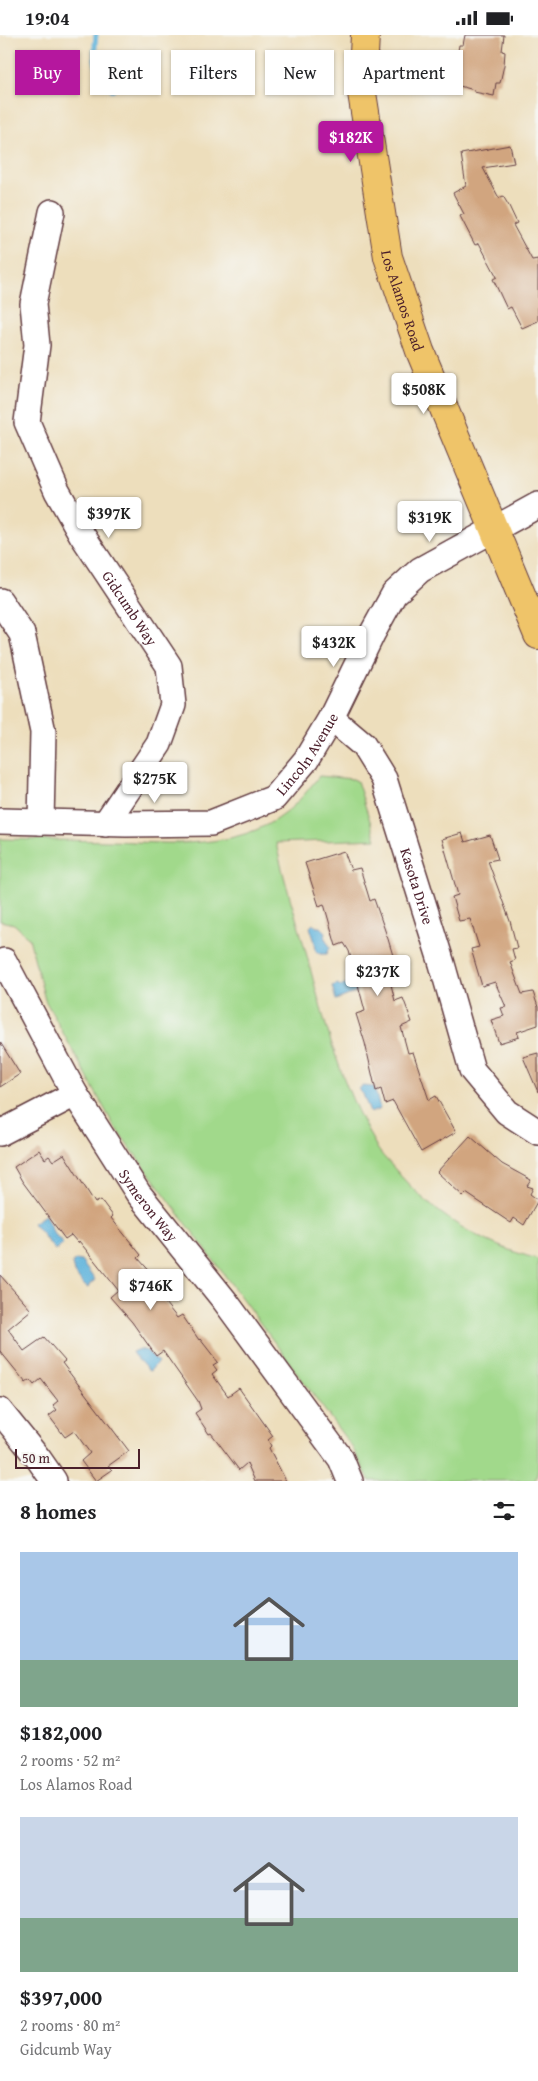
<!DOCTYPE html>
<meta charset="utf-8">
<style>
body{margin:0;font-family:"Gentium Book Plus",serif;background:#f2f2f2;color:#202124;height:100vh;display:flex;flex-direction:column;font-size:19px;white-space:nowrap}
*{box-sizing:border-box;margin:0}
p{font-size:16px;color:#757577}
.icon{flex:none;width:28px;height:28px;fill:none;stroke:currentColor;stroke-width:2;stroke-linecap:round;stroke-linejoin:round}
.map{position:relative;height:1446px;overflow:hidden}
.panel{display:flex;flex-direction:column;background:#fff;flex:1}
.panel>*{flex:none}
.top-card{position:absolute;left:15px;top:15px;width:509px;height:45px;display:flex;gap:10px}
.scale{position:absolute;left:15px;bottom:12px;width:125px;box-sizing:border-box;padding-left:5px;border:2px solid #4a1f2b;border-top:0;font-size:14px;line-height:18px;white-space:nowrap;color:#4a1f2b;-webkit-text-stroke:4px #f6f6f2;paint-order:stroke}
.price{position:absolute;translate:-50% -42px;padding:0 11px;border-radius:5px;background:#fff;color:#222;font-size:16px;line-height:32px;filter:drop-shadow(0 1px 2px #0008)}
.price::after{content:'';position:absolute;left:50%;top:30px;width:15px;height:11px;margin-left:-8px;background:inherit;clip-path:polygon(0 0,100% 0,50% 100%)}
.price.selected{background:#b5179e;color:#fff}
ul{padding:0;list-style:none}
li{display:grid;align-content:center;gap:10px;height:265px;padding:0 20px}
li span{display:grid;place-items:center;height:155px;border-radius:0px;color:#555}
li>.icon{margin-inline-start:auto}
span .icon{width:90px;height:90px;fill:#fffc;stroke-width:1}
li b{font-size:21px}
h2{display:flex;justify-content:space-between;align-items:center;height:60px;padding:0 20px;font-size:21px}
.pill{padding:0 18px;border-radius:0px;background:#fff;box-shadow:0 1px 4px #0004;font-size:18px;line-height:45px}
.pill.selected{background:#b5179e;color:#fff}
.status{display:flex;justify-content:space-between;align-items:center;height:35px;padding:0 25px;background:#fff;direction:ltr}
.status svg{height:14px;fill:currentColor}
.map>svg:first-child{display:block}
</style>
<div class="status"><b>19:04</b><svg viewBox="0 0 49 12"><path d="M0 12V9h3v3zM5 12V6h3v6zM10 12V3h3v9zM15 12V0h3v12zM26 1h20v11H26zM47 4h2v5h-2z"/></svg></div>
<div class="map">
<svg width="538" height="1446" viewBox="0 0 538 1446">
<rect width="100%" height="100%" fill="#f6f6f2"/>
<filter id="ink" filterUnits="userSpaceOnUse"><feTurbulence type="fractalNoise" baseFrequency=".02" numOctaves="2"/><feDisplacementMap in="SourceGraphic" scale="10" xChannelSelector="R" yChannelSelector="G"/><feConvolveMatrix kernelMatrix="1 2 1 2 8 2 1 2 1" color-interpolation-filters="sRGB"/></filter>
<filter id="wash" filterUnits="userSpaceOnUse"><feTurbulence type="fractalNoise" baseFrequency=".0096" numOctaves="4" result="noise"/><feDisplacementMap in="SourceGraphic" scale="20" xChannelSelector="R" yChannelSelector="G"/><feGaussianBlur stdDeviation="1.12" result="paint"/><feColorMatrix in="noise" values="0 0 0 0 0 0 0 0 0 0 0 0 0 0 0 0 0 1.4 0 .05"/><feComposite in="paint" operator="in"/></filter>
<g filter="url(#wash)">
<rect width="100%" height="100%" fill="#eddebc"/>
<path fill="#a1d98b" stroke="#767c5b" d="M319,741L353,744L357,746L376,804L276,808C284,847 297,884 307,921C324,986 341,1051 375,1109C379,1118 387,1125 394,1133C432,1179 480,1209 538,1224V1435L535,1446H370L352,1412L114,1091L45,965L29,903L14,889L0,886V804C37,805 74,805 111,806C169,808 237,816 285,778C298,768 309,754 319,741Z"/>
<g fill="#5eb3db" stroke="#546983">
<path d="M313,889L317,892H321L326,897L325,903L330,912L327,919H320L316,916L315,907L310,892Z"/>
<path d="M353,946L357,957L336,965L332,951L338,949L340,951Z"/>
<path d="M363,1051L374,1052L380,1074L370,1078L363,1059L358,1054Z"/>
<path d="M45,1180L53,1197L63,1209L55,1215L33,1188Z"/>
<path d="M76,1225L81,1226L95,1245L90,1249L88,1253C82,1250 72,1236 72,1228Z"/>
<path d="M139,1314L147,1316L158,1327L150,1336L147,1335C143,1328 134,1322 132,1317Z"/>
</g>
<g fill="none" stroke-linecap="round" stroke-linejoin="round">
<path stroke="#5eb3db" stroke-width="5" d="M96,0C93,24 94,38 113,55"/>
</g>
<g id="blocks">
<g fill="#d1a57f">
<path d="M465,0H504L502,16L505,17L504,30L500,48H496L494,61L474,57V55L456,50L458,42L454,41L459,10H463Z"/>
<path d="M510,110L514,128L483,133L499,163L503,161L509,171L517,188L513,190L532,225L538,224V286L522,293L511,272L507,274L493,244L497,242L479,208L475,210L460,181L464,179L453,158L466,151L461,119Z"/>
<path d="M462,798L465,807L490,800L498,824L488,826L510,886L517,913L512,914L515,925L510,927L522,959L533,957L538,972V990L517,997L519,1002L499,1008L491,985L504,981L501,973L506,972L495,947L482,951L471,914L479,912L470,884L459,886L452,862L458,860L442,804Z"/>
<path d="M344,816L351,835L360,833L370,866L374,864L388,904L397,934L388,937L395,966L403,963L412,987L401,992L408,1018L413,1017L429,1065L436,1061L456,1097L421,1117L393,1066L385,1069L381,1054L376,1056L365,1008L356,979L365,976L349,916L344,908L336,911L324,869L319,871L305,828Z"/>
<path d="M0,1007L20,1039L0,1052Z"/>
<path d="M538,1018V1057L523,1022Z"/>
<path d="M470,1101L502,1129L531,1145L527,1151L533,1153L530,1159L538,1165L524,1190L514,1183L511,1188L466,1158L463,1161L437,1137Z"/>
<path d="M39,1115L45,1124L49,1121L53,1126L64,1119L95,1168L101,1165L113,1181L111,1183L141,1220L138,1223L160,1248L154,1254L177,1283L182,1280L199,1305L200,1304L218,1327L213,1330L217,1335L212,1339L228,1361L239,1353L273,1401L268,1405L271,1411L269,1413L286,1446H255L247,1428L239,1435L211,1398L209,1399L195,1378L201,1374L198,1366L163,1316L156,1321L132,1287L110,1262L118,1255L79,1206L78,1208L71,1200L65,1204L22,1146L14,1132Z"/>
<path d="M0,1240L31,1275L8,1294L24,1316L44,1302L65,1326L62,1328L129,1416L108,1431L112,1435L96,1446L81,1426L90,1418L74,1396L65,1402L49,1381L57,1375L53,1370L58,1366L41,1344L34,1350L30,1345L26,1348L0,1316Z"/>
</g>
</g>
</g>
<g filter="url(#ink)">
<use href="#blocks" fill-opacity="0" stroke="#623c41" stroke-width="1"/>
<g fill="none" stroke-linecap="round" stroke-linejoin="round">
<defs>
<g id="minor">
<path id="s1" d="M52,177L33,269L37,310L27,387L57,456L82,500L169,631L173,670L159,709L105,789"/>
<path d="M0,566L22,599L43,697L41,787"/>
<path id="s2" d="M331,683L363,710L384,744L442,929L472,1035L507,1077L538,1097"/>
<path id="s3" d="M0,786L126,789L211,788L274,763L306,725L331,683L372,599L394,559L420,535L538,470"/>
<path id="s4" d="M4,926L75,1059L138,1158L225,1266L341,1424L350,1446"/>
<path d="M0,1098L75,1059"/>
<path d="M0,1376L38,1423L54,1446"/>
</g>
<g id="major">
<path id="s5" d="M365,0L362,58L388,222L420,316L538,600"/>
</g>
</defs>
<use href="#minor" stroke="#623c41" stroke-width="28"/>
<use href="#major" stroke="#623c41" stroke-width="30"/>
<use href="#minor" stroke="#fff" stroke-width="25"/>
<use href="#major" stroke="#efc469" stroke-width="28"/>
</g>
</g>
<g text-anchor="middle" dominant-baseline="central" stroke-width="4" stroke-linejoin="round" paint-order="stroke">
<g font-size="15" fill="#4a1f2b" stroke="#f6f6f2">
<text stroke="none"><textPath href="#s5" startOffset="270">Los Alamos Road</textPath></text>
<text stroke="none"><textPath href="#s1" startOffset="426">Gidcumb Way</textPath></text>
<text stroke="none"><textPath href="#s3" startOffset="334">Lincoln Avenue</textPath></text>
<text stroke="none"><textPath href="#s2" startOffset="194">Kasota Drive</textPath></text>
<text stroke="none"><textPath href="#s4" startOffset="284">Symeron Way</textPath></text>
</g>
</g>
</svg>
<div class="scale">50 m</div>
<b class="price selected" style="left:351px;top:128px">$182K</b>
<b class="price" style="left:424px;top:380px">$508K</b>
<b class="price" style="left:109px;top:504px">$397K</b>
<b class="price" style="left:430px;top:508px">$319K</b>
<b class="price" style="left:334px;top:633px">$432K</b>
<b class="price" style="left:155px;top:769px">$275K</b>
<b class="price" style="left:378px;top:962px">$237K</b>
<b class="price" style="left:151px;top:1276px">$746K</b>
<div class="top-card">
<a class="pill selected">Buy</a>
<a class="pill">Rent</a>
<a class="pill">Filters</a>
<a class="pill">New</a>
<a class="pill">Apartment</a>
</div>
</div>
<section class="panel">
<h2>8 homes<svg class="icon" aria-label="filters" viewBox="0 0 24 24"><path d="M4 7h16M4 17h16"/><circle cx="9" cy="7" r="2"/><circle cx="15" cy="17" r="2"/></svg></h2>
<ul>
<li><span style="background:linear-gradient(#a9c7e8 70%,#7fa58c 0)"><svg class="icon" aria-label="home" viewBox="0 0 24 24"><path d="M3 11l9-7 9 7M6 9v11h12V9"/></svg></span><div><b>$182,000</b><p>2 rooms · 52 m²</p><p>Los Alamos Road</p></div></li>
<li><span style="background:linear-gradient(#c9d6e8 65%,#7fa58c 0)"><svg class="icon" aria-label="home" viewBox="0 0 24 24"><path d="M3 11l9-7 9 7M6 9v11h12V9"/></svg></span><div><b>$397,000</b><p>2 rooms · 80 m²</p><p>Gidcumb Way</p></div></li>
</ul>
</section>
